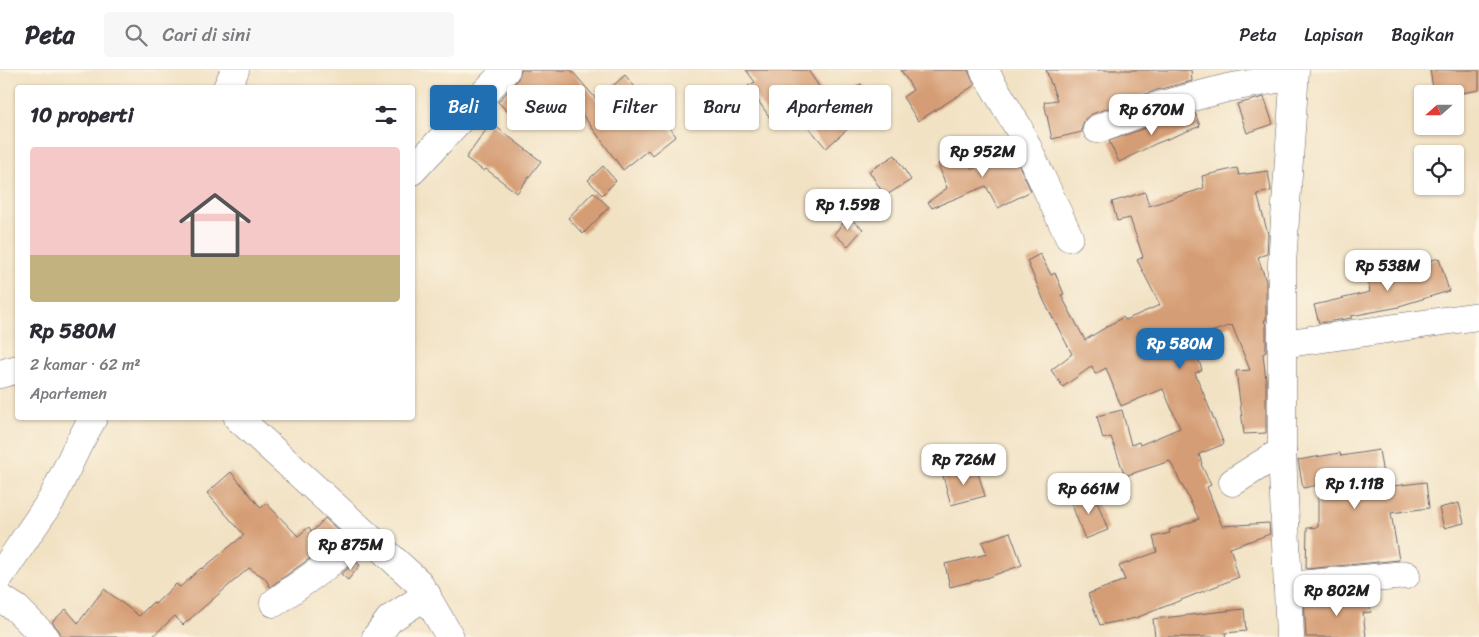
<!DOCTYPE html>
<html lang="id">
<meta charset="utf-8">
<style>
body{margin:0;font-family:Sriracha,sans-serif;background:#f7f7f7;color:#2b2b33;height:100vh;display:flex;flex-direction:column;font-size:19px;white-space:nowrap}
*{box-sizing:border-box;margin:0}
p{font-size:16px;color:#7c7c81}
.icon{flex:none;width:28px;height:28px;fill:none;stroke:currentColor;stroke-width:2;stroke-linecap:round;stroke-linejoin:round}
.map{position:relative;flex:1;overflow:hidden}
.details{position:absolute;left:15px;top:15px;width:400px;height:335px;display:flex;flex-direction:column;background:#fff;border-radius:5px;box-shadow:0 1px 4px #0004}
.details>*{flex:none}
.top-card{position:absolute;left:430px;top:15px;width:475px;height:45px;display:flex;gap:10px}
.needle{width:32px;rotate:249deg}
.fabs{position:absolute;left:1414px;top:15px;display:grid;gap:10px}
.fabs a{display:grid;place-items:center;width:50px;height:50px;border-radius:5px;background:#fff;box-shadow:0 1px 4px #0004;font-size:25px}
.price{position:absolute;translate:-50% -42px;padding:0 11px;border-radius:10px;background:#fff;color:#222;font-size:16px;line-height:32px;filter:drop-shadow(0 1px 2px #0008)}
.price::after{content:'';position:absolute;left:50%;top:30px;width:15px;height:11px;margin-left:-8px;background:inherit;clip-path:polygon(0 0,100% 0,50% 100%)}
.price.on{background:#1f6fb2;color:#fff}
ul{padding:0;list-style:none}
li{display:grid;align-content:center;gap:10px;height:265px;padding:0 15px}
li span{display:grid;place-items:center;height:155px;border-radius:5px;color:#555}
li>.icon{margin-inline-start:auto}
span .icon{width:90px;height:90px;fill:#fffc;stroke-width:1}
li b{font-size:21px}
h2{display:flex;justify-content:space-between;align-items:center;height:60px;padding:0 15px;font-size:21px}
.pill{padding:0 18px;border-radius:5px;background:#fff;box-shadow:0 1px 4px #0004;font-size:18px;line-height:45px}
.pill.on{background:#1f6fb2;color:#fff}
header{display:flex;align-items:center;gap:30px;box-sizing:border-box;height:70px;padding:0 25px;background:#fff;border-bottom:1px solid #e1e1e2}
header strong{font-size:24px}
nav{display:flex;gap:28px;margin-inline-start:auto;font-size:18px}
.search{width:350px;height:45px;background:#f7f7f7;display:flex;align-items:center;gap:12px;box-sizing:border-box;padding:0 18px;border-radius:5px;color:#7c7c81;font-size:19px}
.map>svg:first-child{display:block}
</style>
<header>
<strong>Peta</strong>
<div class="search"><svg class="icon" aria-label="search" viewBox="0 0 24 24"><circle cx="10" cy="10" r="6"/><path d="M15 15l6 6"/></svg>Cari di sini</div>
<nav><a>Peta</a><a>Lapisan</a><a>Bagikan</a></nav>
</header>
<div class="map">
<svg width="1479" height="567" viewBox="0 0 1479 567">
<rect width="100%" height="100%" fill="#fcf5e5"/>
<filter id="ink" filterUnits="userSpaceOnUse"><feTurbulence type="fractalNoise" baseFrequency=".02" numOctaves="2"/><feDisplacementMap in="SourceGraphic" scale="10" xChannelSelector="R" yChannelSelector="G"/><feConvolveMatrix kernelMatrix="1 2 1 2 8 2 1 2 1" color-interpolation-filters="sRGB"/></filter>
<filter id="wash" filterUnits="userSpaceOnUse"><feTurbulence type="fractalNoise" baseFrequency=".0096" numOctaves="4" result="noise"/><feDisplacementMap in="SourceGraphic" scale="20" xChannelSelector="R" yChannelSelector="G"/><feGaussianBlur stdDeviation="1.12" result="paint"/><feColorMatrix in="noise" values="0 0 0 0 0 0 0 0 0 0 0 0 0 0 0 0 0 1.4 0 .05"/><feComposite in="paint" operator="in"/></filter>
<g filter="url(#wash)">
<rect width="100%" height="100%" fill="#f2e2c4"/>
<g id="blocks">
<g fill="#d59d75">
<path d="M521,0H571L597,30L625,5L676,66L652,85L648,80L623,100L577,37L566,47L541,18L512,46L498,32L517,11Z"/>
<path d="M746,0H808L830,33L861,14L875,36L847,54L850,57L826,78L795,41L775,55L748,16L755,12Z"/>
<path d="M901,0H968L975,15L918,51L903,27L913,20Z"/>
<path d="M1046,0H1191L1192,11L1157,20L1092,44L1085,49L1082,56V62L1052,69L1044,32L1057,30Z"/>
<path d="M1430,0H1479V20L1456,24H1434Z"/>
<path d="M1264,27L1273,54L1247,63L1237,34Z"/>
<path d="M1195,43L1200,56L1155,74L1119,92L1109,71L1167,50Z"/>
<path d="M491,53L541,91L517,123L486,99L484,101L466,88Z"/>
<path d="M1009,74L1031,121L998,138L986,116L932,138L928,132L947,118L938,94L966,83L972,100Z"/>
<path d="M895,85L911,110L885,126L869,101Z"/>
<path d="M603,96L616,111L602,125L588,110Z"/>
<path d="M1237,98L1239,105L1268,101L1271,121L1257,124L1268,164L1267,184L1258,187L1266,211V250H1264L1266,256V282L1263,284L1266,310V363L1244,364L1236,301L1250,300L1232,255L1192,268L1202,300L1195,303L1224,374L1199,384L1202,394H1201L1211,415L1207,417L1222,456L1269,453L1270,464L1230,478L1235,492L1233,493L1239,507L1136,548L1100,555L1088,524L1125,510L1119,496L1157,482L1153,467L1170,463L1169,460L1199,449L1170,391L1125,406L1111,367L1103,369L1097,346L1122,340L1131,375L1139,372L1140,375L1180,358L1163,319L1121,336L1106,298L1095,304L1092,296L1063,317L1051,300L1072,284L1045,233L1027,191L1040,184L1051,205L1055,203L1064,224L1061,225L1085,270L1123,247L1125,250L1160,235L1137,190L1143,187L1130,148L1117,151L1112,132L1145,122L1149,136L1204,118L1202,106Z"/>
<path d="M593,122L609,137L583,164L568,148Z"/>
<path d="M848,147L863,159L848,176L834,164Z"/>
<path d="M1439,188L1449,221L1399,236V237L1351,246L1352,248L1319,253L1314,235L1370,222L1367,206L1415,199L1414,195Z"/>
<path d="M1379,380L1385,417L1426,412L1429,438L1391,443L1399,490L1306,499L1307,458L1318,457V415L1303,418L1298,390L1340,383L1341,386Z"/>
<path d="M976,396L985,426L951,435L943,406Z"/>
<path d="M231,402L261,438L266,433L298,466L309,457L312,462L325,448L340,462L316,484L270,517L265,508L249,498L183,555L175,546L152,567H60V562L52,552L66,539L78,553L104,519L139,546L153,532L155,534L176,514L180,517L201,498L202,499L244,465L207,423Z"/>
<path d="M1093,421L1108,460L1085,469L1070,430Z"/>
<path d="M1459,433L1464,453L1444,458L1439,438Z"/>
<path d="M1010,462L1022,495L986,508L950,517L945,494L987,484L982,472Z"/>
<path d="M356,492L360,495L348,510L341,504Z"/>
<path d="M1368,524L1371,542L1363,543L1366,567H1306L1304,530Z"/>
<path d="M1244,539L1246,561L1225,563L1226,567H1155L1153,549Z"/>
</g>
</g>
</g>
<g filter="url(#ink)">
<use href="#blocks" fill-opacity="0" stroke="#6b656b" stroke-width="1"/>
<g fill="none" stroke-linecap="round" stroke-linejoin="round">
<defs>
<g id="minor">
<path d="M984,0L1018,57L1069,167"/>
<path d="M227,18L235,0"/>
<path d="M1097,59L1162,35L1227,18L1294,6"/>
<path d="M412,101L506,0"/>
<path d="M1282,274L1479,246"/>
<path d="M0,304L18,299"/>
<path d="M238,348L418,512L450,567"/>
<path d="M1233,412L1282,381"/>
<path d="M0,506L52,429L78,375L93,348"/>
<path d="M1288,516L1406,505"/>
<path d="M0,528L16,538L45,567"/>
<path d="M274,533L326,496L365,464"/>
<path d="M376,567L390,549L427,525"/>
<path d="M1290,567L1282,381V194L1295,0"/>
</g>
</defs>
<use href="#minor" stroke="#6b656b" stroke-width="29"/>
<use href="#minor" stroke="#fff" stroke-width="28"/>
</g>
</g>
</svg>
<div class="fabs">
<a><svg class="needle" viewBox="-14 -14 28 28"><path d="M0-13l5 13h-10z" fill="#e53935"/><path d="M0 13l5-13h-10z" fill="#7c7c81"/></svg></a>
<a><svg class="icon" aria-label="locate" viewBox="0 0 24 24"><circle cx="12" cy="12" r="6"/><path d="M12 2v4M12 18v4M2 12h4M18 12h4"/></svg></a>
</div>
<b class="price" style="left:1152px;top:66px">Rp 670M</b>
<b class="price" style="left:983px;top:108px">Rp 952M</b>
<b class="price" style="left:848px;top:161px">Rp 1.59B</b>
<b class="price" style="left:1388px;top:222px">Rp 538M</b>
<b class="price on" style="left:1180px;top:300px">Rp 580M</b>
<b class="price" style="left:964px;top:416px">Rp 726M</b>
<b class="price" style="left:1355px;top:440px">Rp 1.11B</b>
<b class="price" style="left:1089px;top:445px">Rp 661M</b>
<b class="price" style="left:351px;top:501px">Rp 875M</b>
<b class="price" style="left:1337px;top:547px">Rp 802M</b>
<div class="top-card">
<a class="pill on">Beli</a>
<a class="pill">Sewa</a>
<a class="pill">Filter</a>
<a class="pill">Baru</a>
<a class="pill">Apartemen</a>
</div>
<section class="details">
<h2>10 properti<svg class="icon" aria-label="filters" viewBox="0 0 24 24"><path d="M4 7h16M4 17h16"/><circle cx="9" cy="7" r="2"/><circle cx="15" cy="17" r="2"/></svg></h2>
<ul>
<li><span style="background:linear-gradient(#f6c9c9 70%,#c2b280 0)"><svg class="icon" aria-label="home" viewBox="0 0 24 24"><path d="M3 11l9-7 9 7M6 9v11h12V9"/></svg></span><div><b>Rp 580M</b><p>2 kamar · 62 m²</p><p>Apartemen</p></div></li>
</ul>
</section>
</div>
